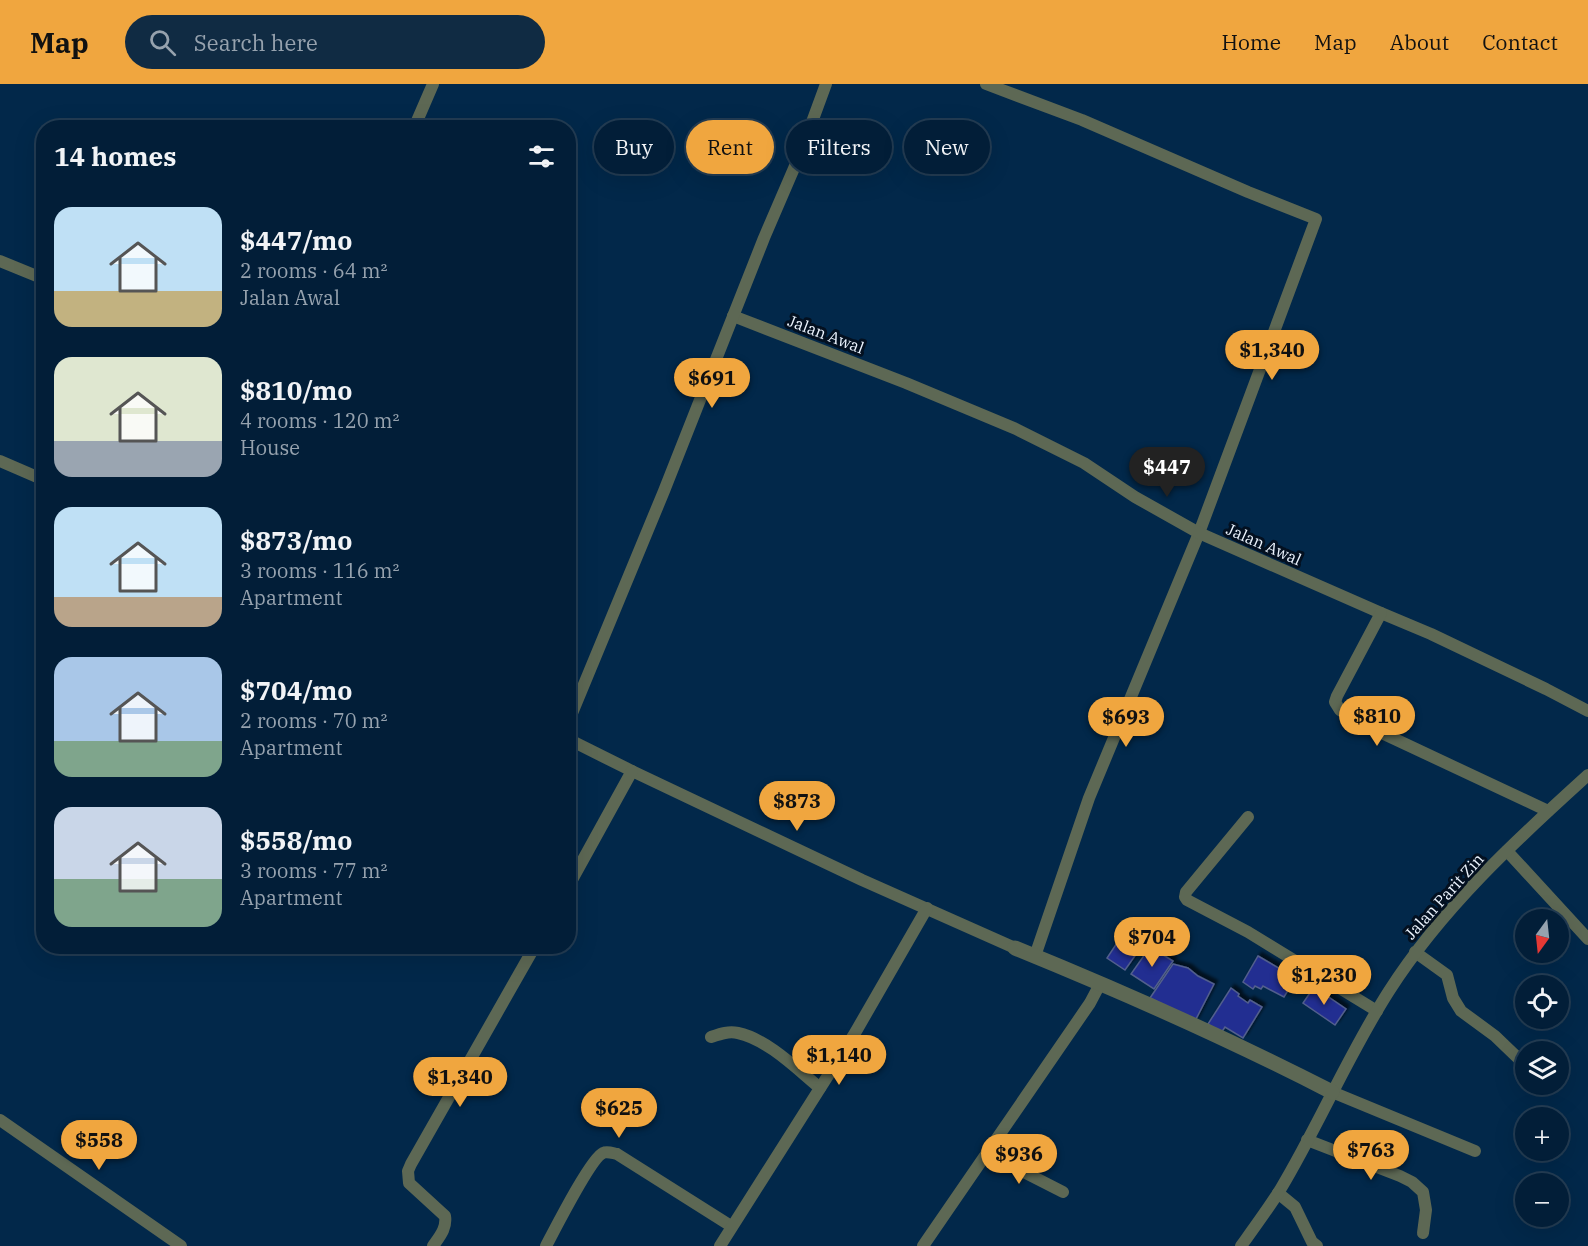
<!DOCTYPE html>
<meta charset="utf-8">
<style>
body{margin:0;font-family:"IBM Plex Serif",serif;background:#102b43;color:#f1f3f6;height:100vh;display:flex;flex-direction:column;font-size:22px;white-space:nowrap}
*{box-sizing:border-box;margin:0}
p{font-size:20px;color:#96a2ae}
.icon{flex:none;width:33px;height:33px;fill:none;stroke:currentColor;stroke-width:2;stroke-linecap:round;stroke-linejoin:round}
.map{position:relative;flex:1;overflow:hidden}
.drawer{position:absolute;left:36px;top:36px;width:540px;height:834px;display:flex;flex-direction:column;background:#021e38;border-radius:24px;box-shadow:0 6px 24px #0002,0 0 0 2px #233c53}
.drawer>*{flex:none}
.banner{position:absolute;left:594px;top:36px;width:570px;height:54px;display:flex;gap:12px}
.needle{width:39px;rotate:195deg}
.tools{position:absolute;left:1515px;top:825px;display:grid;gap:12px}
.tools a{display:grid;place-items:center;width:54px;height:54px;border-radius:50%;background:#021e38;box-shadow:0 6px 24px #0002,0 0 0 2px #233c53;font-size:30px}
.price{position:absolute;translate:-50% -51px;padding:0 14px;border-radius:21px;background:#f0a63f;color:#111;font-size:20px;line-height:39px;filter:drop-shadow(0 2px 3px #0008)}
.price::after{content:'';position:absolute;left:50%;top:36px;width:18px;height:14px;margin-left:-9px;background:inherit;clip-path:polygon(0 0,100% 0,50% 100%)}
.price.selected{background:#222;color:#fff}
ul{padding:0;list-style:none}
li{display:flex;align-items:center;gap:18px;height:150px;padding:0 18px}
li span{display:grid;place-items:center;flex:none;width:168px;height:120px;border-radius:18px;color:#555}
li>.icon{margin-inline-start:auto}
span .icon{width:72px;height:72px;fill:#fffc;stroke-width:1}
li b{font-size:26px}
h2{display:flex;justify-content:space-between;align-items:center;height:72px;padding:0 18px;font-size:26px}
.pill{padding:0 21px;border-radius:27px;background:#021e38;box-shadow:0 6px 24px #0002,0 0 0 2px #233c53;font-size:21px;line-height:54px}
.pill.selected{background:#f0a63f;color:#111}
header{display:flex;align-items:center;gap:36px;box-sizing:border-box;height:84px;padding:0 30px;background:#f0a63f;color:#111}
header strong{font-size:28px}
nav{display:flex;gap:33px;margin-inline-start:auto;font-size:21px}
.search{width:420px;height:54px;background:#102b43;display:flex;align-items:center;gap:15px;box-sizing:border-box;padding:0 21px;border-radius:33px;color:#96a2ae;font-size:22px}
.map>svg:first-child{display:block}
</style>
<header>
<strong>Map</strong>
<div class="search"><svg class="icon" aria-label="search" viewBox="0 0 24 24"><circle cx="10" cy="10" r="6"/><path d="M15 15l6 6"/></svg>Search here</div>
<nav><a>Home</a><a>Map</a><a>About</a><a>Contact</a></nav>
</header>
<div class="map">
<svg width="1588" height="1162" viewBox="0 0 1588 1162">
<defs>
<filter id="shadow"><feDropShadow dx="3.5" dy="-3.5" stdDeviation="1.5" flood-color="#0009"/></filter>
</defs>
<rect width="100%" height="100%" fill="#02284a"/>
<g fill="#232e91" stroke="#525f8d" stroke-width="1.5" filter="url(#shadow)">
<path d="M1131,838L1151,849L1125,886L1107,874Z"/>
<path d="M1150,863L1173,877L1154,905L1131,890Z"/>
<path d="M1258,872L1299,896L1294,905L1290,903L1284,913L1263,902L1261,905L1255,902L1253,905L1243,898Z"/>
<path d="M1173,880L1188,884L1198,892L1214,900L1195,937L1150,914Z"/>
<path d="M1314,903L1346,925L1335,941L1303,919Z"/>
<path d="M1231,904L1239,910L1238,912L1248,919L1250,916L1262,923L1243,954L1225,943L1221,949L1208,940Z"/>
</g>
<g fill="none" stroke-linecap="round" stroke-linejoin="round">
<g stroke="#5d6854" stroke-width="12">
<path d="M986,0L1082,36L1248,108L1316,135L1199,449L1089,714L1035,872"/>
<path d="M414,44L433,0"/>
<path d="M0,177L44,195"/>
<path d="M733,232L906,299L1016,345L1084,379L1135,413L1199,449L1381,529L1431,550L1546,605L1588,627"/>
<path d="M0,377L44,396"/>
<path d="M1381,529L1337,612L1335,618L1340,626L1345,629L1384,650L1548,727"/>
<path d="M568,639L664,407L764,154L801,68L826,0"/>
<path d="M568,655L632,687L862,796L1015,864"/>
<path d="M1248,733L1186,808L1185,813L1187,816L1248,848L1377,927"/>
<path d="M1507,767L1588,855"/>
<path d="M568,803L632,687"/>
<path d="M1415,868L1447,891L1453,914L1461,927L1495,952L1522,978"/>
<path d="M711,953C720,950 728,947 738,949C767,955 797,985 820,1004"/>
<path d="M1332,1008L1475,1067"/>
<path d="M0,1036L181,1162"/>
<path d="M1307,1056L1400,1092L1412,1098L1423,1108L1426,1126L1423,1149"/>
<path d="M987,1069L1063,1108"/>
<path d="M1278,1109L1295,1123L1312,1158L1317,1162"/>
<path d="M433,1162C440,1152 447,1144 445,1132L409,1099L408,1087L411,1080L535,862"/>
<path d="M546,1162C554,1147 591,1074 603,1069C607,1067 612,1069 617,1070L731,1142"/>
<path d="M720,1162L855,949L927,824"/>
<path d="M923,1162L1090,919L1100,900"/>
<path d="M1241,1162C1254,1144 1268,1125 1280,1106C1319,1041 1348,971 1389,907C1442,824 1515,757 1588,691"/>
</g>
<path stroke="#5d6854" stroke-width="15" d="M1015,864C1123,908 1229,955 1332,1008"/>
</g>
<g text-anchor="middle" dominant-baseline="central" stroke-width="6" stroke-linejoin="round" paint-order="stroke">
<g font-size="16" fill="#ecf4fe" stroke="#031020">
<text transform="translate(826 250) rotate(21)">Jalan Awal</text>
<text transform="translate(1264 460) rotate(24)">Jalan Awal</text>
<text transform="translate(1444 812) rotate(-48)">Jalan Parit Zin</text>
</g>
</g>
</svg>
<div class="tools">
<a><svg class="needle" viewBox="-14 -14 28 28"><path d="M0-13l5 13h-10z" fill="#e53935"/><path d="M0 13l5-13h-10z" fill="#96a2ae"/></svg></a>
<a><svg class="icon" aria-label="locate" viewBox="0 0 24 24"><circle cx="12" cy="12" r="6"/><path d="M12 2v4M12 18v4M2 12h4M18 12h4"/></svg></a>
<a><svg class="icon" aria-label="layers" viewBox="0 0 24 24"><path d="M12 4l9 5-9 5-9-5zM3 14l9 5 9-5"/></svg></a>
<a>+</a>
<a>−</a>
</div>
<b class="price" style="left:1272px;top:297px">$1,340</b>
<b class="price" style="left:712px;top:325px">$691</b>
<b class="price selected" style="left:1167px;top:414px">$447</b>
<b class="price" style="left:1377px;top:663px">$810</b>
<b class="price" style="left:1126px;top:664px">$693</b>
<b class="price" style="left:797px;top:748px">$873</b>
<b class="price" style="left:1152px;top:884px">$704</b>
<b class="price" style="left:1324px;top:922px">$1,230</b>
<b class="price" style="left:839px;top:1002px">$1,140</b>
<b class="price" style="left:460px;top:1024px">$1,340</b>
<b class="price" style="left:619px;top:1055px">$625</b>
<b class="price" style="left:99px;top:1087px">$558</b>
<b class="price" style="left:1371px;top:1097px">$763</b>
<b class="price" style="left:1019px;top:1101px">$936</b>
<div class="banner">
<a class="pill">Buy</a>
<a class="pill selected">Rent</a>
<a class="pill">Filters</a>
<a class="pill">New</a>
</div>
<section class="drawer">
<h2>14 homes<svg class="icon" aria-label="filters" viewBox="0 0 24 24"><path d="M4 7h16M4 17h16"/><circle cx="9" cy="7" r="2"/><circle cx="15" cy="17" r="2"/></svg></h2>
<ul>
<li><span style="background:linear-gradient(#bfe0f5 70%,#c2b280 0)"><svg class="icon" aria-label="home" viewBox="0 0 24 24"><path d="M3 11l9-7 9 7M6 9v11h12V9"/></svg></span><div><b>$447/mo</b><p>2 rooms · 64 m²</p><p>Jalan Awal</p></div></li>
<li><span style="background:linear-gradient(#dfe7d0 70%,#9aa5b1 0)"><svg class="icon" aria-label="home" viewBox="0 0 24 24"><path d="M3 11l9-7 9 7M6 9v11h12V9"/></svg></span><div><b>$810/mo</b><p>4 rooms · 120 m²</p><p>House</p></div></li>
<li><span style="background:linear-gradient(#bfe0f5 75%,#b9a48a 0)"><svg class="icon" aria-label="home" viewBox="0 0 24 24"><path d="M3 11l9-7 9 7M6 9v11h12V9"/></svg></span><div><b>$873/mo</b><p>3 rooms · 116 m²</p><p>Apartment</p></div></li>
<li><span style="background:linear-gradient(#a9c7e8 70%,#7fa58c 0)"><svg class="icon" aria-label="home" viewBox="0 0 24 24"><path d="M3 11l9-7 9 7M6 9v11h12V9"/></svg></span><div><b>$704/mo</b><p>2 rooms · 70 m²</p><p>Apartment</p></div></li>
<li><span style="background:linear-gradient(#c9d6e8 60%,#7fa58c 0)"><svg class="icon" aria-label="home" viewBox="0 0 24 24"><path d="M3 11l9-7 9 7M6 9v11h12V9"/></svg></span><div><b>$558/mo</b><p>3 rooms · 77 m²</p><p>Apartment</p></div></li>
</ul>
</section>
</div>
